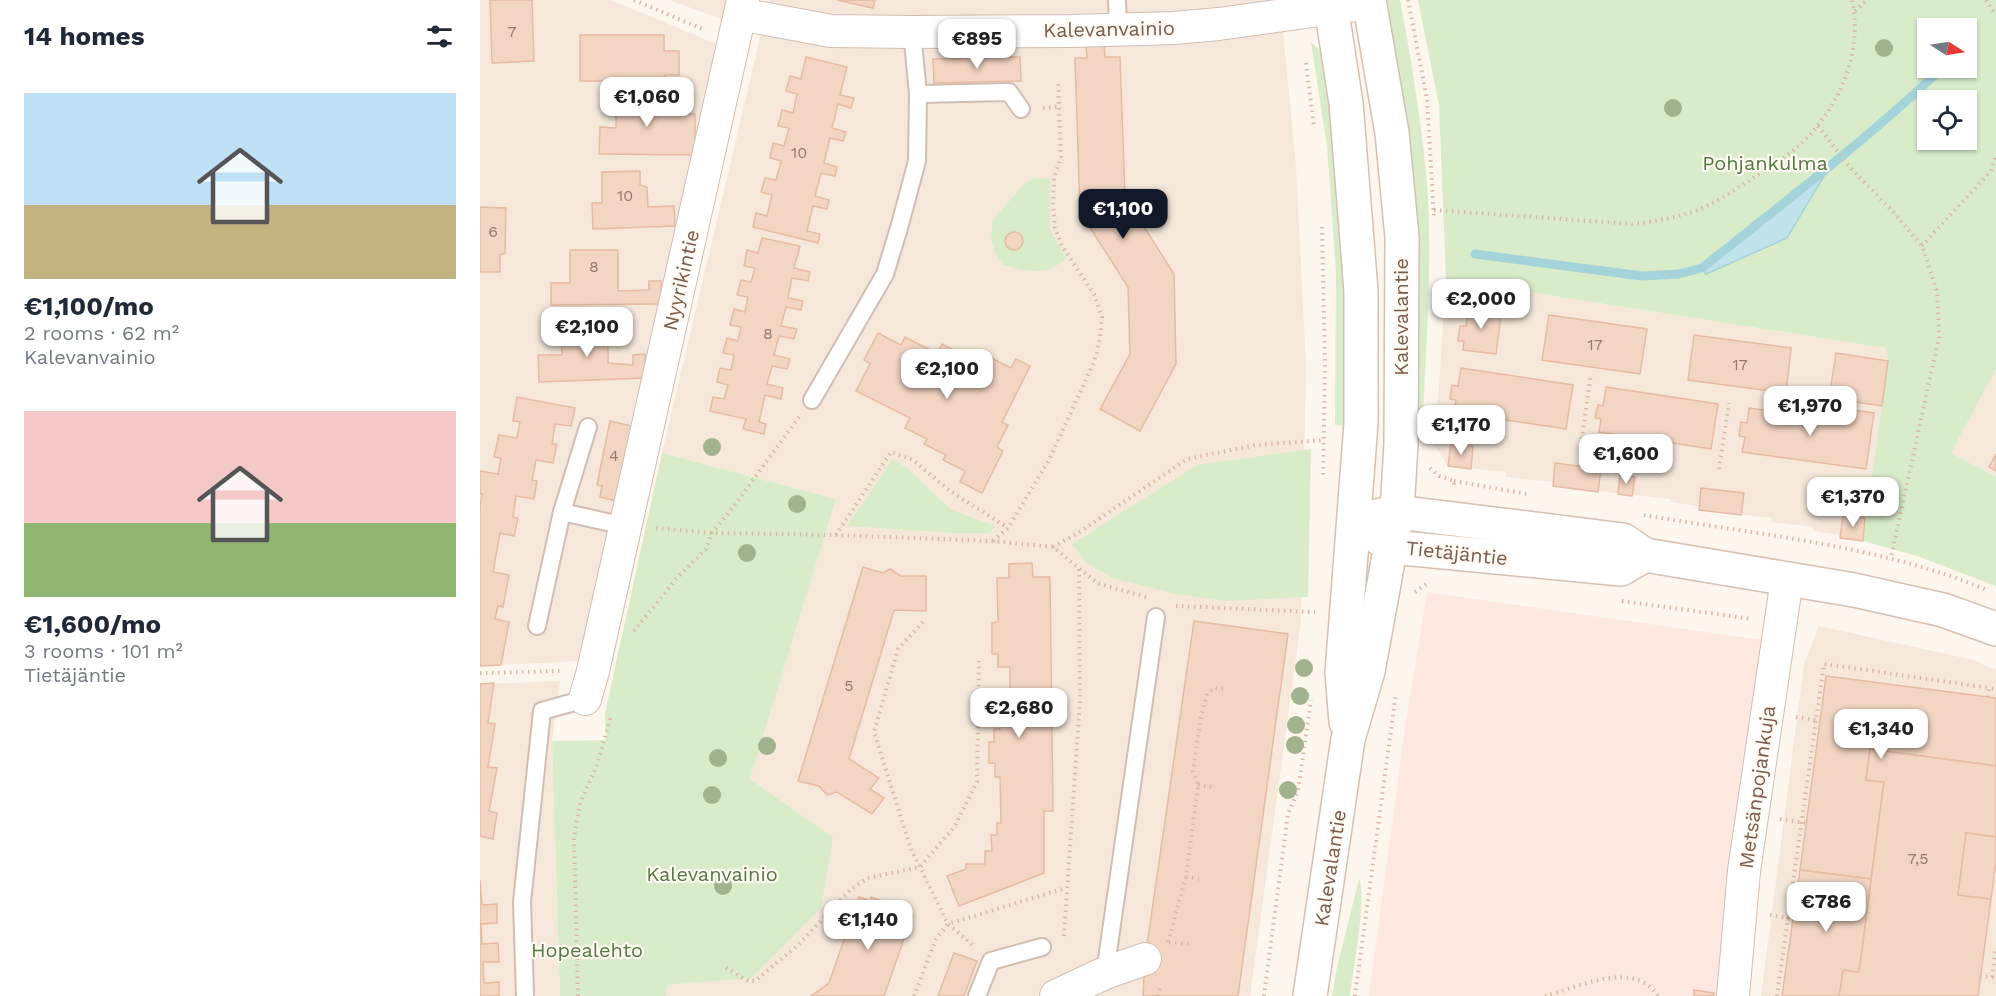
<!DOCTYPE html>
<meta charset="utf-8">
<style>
body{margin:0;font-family:"Work Sans",sans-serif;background:#f6f6f7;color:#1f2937;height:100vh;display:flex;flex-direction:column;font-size:22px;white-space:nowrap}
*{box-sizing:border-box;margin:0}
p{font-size:20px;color:#747a83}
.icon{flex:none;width:33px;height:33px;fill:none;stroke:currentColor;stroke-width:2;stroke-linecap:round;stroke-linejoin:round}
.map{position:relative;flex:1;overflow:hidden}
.drawer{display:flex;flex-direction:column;background:#fff;width:480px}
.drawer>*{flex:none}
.needle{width:39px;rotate:102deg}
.fabs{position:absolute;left:1437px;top:18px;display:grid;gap:12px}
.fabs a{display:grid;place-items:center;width:60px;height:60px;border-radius:0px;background:#fff;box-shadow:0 2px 4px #0004;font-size:30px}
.price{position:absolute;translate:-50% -51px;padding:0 14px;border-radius:12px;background:#fff;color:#222;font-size:20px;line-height:39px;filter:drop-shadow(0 2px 3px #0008)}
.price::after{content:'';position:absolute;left:50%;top:36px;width:18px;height:14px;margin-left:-9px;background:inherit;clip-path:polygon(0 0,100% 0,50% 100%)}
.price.on{background:#111827;color:#fff}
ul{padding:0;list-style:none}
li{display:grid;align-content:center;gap:12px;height:318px;padding:0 24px}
li span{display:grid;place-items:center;height:186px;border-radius:0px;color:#555}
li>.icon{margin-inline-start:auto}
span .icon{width:108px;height:108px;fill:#fffc;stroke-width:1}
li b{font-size:26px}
h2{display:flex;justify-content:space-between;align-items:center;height:72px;padding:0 24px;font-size:26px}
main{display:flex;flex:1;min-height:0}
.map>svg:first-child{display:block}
</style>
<main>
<section class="drawer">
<h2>14 homes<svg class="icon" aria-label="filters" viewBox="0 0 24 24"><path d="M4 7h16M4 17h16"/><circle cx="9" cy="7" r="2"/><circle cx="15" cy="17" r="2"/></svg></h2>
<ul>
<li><span style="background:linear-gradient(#bfe0f5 60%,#c2b280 0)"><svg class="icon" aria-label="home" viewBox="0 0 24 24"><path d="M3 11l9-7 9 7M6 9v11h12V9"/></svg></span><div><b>€1,100/mo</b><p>2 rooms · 62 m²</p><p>Kalevanvainio</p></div></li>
<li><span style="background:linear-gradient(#f6c9c9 60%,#8fb573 0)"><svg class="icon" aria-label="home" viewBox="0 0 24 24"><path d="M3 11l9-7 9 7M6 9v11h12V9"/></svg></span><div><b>€1,600/mo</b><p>3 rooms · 101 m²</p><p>Tietäjäntie</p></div></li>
</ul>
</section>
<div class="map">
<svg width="1516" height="996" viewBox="0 0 1516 996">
<rect width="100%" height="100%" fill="#fdf6ec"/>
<g fill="#f5e8da">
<path d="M0,0H131L239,45L102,661L0,666Z"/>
<path d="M189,0H248L244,20Z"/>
<path d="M289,0H800L816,167L826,366L821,621L770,996H186V985L271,978L353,837L270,779L356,499L182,453Z"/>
<path d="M966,279L1406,348L1408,361L1383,541L1360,538V535L1333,531V527L1292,522L1291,518L1219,510L1218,506L1191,502V499L1073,486V482L1026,477V472L968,466L955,446Z"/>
<path d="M1516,369V477L1471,453Z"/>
<path d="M1339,626L1494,660L1516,670V996H1281L1324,664Z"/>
<path d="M80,681L72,741L80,996H0V684Z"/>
</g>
<path fill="#fde8e0" d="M947,592L1289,641L1244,996H889L925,727Z"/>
<g fill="#d8ecc9" fill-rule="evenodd">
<path d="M902,0H920C931,57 940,114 946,171C953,251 947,333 943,413L940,427L930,428Z"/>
<path d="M938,0H1516V369L1471,453L1516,477V586L1437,556L1383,541L1408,361L1406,348L966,279L959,105ZM1448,28H1486V68H1448ZM1448,100H1486V140H1448Z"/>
<path d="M831,42L849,59L863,147L872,426L855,425L856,273L847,146Z"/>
<path d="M554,178L570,179V229L586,259C563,277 550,271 523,265L516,255L511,239L513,220L544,184Z"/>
<path d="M831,449L828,597L744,601L692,593L633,578L607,563L592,544L717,465Z"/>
<path d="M182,453L356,499L270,779L353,837L341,908L271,978L187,985L186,996H80L72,741L126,740L125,713Z"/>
<path d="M413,459L427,468L470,509L515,526L510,533H475L367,526Z"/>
<path d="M879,879C887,900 873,970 870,996H852L857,967Z"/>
</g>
<path fill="#bfe3e8" stroke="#a5d3da" stroke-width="1.5" d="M1350,166L1307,238L1226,274L1222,268Z"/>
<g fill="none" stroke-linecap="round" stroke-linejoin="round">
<path stroke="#a5d3da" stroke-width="9" d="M995,254L1162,276L1199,274L1222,268C1302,204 1384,142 1459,71"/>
</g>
<g fill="#f3d5c3" stroke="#e6bba3" stroke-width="1.5">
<path d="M10,0H52L54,61L12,63Z"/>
<path d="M357,0H395L393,8Z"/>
<path d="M100,35H184V51H199V75H185V81H100Z"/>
<path d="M624,44L625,57H640L645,197L694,274L696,364L660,431L620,409L650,354L648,287L600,212L595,58H607L606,45Z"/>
<path d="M326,57L367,67L360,95L374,98L371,108L358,104L352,128L366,132L363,141L350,138L344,163L357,167L355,176L341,173L335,196L349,200L347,209L333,206L327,231L340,234L338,243L273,227L276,213L287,216L292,195L281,192L285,178L296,180L301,161L290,158L293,143L304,146L309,128L298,126L302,110L313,113L317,94L306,91L310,76L321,79Z"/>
<path d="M540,57L541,81L454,83L453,59Z"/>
<path d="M136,92H179V114H215V155L119,154L120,127L136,128Z"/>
<path d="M160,171V185L167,187L168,207L194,206L195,226L113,229L112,203H122V172Z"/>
<path d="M0,207L26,208L25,253L20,255V272H0Z"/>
<circle cx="534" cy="241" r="9"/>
<path d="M282,238L320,246L314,268L330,272L328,281L312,278L308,298L323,301L321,310L306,307L301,326L317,329L314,339L299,336L294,355L310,359L307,369L292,366L287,384L303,388L301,399L285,395L279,422L286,424L284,434L263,429L266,419L230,411L233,397L244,399L248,385L237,382L240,368L251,370L254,355L243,353L247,338L258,341L261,327L250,325L254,309L265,312L268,297L257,295L261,280L271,282L275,268L264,266L267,250L278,253Z"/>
<path d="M90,250H138V291L169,290V281H181V304L71,305V283H90Z"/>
<path d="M989,305L1022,309L1016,354L983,350L984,341H978L980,326H986Z"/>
<path d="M1069,315L1167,329L1160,374L1062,360Z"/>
<path d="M128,324V363L153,365V355L165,354V378L59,382L58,355H82L81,325Z"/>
<path d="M398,333L421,345L425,337L458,354L462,344L495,361L500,352L531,368L536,359L550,366L522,422L528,425L517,447L523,451L502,493L480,482L485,471L463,460L466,455L444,444L447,439L425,428L430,418L376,391L390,364L384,360Z"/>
<path d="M1214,335L1311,348L1306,393L1208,380Z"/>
<path d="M1356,353L1408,361L1402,406L1349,398Z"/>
<path d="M981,368L1093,385L1086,429L974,412L976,400L970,399L972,385L978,386Z"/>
<path d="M1126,387L1238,404L1231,449L1119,432L1121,419L1115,418L1118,405L1123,406Z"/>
<path d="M37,397L95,408L91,426L75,424L72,444H77L73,463L56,460L52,480L57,481L54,499L36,496L33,517L38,518L34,536L20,533L13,572L29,575L23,607L18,606L15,619L29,622L21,665L0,666V506L2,494H0V471L18,474L21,458L14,457L19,435L37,438L40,422L33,421Z"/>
<path d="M1269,408L1357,420L1359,408L1394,413L1386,469L1262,452L1265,437L1259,436L1261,422L1267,423Z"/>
<path d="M130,421L152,426L136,501L120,497L122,486L117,485Z"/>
<path d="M971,443L993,446L991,469L968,466Z"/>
<path d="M1516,454V471L1509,467Z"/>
<path d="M1075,463L1121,469L1118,492L1073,486Z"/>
<path d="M1140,475L1155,477L1152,496L1138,494Z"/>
<path d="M1221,488L1264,493L1261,515L1219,510Z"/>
<path d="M1363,515L1385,518L1383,541L1360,538Z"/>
<path d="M552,563L553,577H570L573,811H564V873L479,906L467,876L486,869V864H505V851H512L511,835H517V823H521L520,777H515V763H509V742H514V729H520V719H530V667H518V654H512V623L518,622L517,578H529V564Z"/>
<path d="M383,567L403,573L410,569L421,576H446V611L414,610L369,759L399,778L390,789L404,798L392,814L357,792L347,795L339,786L318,781Z"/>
<path d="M714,621L808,634L758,996H663L665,959Z"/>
<path d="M1346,676L1516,698V766L1390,749L1386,780L1404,782L1391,879L1320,870Z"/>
<path d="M14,683L8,723L15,724L8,767L17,768L9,811L17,813L13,839L0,836V684Z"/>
<path d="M1390,749L1516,766V837L1486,833L1478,895L1511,899L1498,996H1359L1363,970L1379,972L1404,782L1386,780Z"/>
<path d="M1486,833L1516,837V862L1511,899L1478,895Z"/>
<path d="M1320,870L1391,879L1379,972L1363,970L1359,996H1302Z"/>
<path d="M0,880L2,905L17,904V923L1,924L2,944L18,943L19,962H3L4,983L19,982V996H0Z"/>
<path d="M379,897L390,901L391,897L415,906L414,909L432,916L404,996H331L349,983Z"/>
<path d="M474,953L497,961L484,996H458Z"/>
<path d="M1214,990L1234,993V996H1214Z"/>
</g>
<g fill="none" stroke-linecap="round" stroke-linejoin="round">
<defs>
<g id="lane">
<path d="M637,0L638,30"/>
<path d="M438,94L529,92L541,109"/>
<path d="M332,400L405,274L419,228L437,161L438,94L432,32"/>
<path d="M82,512L145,526"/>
<path d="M57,626L82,512L108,427"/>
<path d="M625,973L676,617"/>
<path d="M45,996L42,902L62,711L105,699"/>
<path d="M497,996L511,961L562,947"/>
</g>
<g id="street">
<path d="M260,14L351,31L432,32L592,31L694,28L739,24L890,3"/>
<path d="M105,699L113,671L263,0"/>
<path d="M576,996L625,973L665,959"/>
<path d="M1253,996L1264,871L1307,579"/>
</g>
<g id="secondary">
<path d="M850,0L866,103L881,291V423L862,673L866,722"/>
<path d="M897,516L917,512L1143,540L1165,555L1374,590L1463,610L1516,629"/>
<path d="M893,534L912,547L1141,569L1165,555"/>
<path d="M830,996L868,739L888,671L917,512L921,444L922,237L912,133L889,0"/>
</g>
</defs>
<use href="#lane" stroke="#d1beb0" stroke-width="20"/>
<use href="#street" stroke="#d1beb0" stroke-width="34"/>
<use href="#secondary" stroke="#d6c0b0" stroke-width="36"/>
<g stroke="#d9b8a5" stroke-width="4" stroke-dasharray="1.5 4.5" stroke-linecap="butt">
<path d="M154,0L225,30"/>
<path d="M928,0L947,99L954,217"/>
<path d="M1506,0L1516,15"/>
<path d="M1375,11L1387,0"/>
<path d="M826,63L834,127"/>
<path d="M563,108L579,107"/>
<path d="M1338,126L1367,164L1415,214L1442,246L1457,291L1459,337L1411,557"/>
<path d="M954,210L1152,224C1173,222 1194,218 1215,211C1232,205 1251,192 1267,182C1283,171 1301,161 1316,148C1357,113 1384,54 1372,0"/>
<path d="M842,227L845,364L843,477"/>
<path d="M1442,246L1511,171L1516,156"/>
<path d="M1100,451L1111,374"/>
<path d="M950,468L959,476L974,481V488"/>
<path d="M1239,469L1249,403"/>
<path d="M974,481L1047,494"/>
<path d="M1164,515C1279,535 1399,545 1507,590"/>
<path d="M176,528L232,533L356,535L513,541L573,547L617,583L666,597"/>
<path d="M356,535L411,452L433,460L470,491L528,528"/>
<path d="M513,541L528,528L569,460L614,362L620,339L622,317L614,294L582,246L575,228L573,204L574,178L581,157L578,80"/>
<path d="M573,547L598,533L707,459L776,445L845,440"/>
<path d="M935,592L948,583"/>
<path d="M1142,601L1272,619"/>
<path d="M696,606L835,612"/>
<path d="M443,622L418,649L394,732L431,849L468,924L494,946"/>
<path d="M154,631L196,579L226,549L232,533L254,506L319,417"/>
<path d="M0,673L83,671"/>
<path d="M1508,697L1509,688L1516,689"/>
<path d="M1316,717L1339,721"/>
<path d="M718,785L733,787"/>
<path d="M1300,819L1326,823"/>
<path d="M706,877L719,879"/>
<path d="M1290,915L1313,919"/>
<path d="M584,936L600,701L599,569"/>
<path d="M688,942L706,877L718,785L713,771L721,716L727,695L734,688L747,689"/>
<path d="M689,942L710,944"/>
<path d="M246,968L268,981H275L317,946L371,889L388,878L440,867L475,826L497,782L499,661"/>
<path d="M1500,976L1512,977L1516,949"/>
<path d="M98,996L94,838L100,803L117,765L131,716"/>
<path d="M434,996L456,939L468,924L586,888"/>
<path d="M678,996L680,985"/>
<path d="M784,996L808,814L818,791L831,700"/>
<path d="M875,996L916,693"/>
<path d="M1065,996C1099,987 1154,959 1178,996"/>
<path d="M1297,996L1344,664L1509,688"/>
</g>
<use href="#lane" stroke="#fff" stroke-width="16"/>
<use href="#street" stroke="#fff" stroke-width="32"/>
<use href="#secondary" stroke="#fff" stroke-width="33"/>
</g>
<g fill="#a0b28e">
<circle cx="1404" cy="48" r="9"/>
<circle cx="1193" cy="108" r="9"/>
<circle cx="232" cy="447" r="9"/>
<circle cx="317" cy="504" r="9"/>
<circle cx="267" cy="553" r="9"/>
<circle cx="824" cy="668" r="9"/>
<circle cx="820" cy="696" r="9"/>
<circle cx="816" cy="725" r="9"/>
<circle cx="815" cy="745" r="9"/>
<circle cx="287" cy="746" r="9"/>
<circle cx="238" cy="758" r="9"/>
<circle cx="808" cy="790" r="9"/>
<circle cx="232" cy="795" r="9"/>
<circle cx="243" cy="886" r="9"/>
</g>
<g text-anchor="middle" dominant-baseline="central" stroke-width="4.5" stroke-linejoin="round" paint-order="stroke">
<g font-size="16" fill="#987a6a">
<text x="32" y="31">7</text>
<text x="319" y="152">10</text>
<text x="145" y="195">10</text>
<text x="13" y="231">6</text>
<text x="114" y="266">8</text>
<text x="288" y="333">8</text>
<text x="1115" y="344">17</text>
<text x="1260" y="364">17</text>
<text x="134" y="455">4</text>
<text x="369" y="685">5</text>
<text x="1438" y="858">7,5</text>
</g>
<g font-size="20" fill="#7a5c4d" stroke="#fffaf3">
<text transform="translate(629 29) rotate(-1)">Kalevanvainio</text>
<text transform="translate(201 280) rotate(-77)">Nyyrikintie</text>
<text transform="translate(921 317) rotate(-90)">Kalevalantie</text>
<text transform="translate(977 553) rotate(6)">Tietäjäntie</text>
<text transform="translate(1277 787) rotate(-82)">Metsänpojankuja</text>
<text transform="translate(850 868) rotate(-81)">Kalevalantie</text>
</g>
<g font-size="20" fill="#537a41" stroke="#fffaf3">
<text x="1285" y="163">Pohjankulma</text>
<text x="232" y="874">Kalevanvainio</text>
<text x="107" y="950">Hopealehto</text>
</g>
</g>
</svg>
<div class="fabs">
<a><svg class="needle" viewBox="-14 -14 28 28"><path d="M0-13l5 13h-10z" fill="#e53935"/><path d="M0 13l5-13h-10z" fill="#747a83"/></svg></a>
<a><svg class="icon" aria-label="locate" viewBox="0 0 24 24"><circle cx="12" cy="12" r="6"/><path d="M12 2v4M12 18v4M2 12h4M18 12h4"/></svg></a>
</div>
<b class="price" style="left:497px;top:70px">€895</b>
<b class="price" style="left:167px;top:128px">€1,060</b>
<b class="price on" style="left:643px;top:240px">€1,100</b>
<b class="price" style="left:1001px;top:330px">€2,000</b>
<b class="price" style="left:107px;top:358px">€2,100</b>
<b class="price" style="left:467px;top:400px">€2,100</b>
<b class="price" style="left:1330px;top:437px">€1,970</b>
<b class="price" style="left:981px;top:456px">€1,170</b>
<b class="price" style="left:1146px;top:485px">€1,600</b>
<b class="price" style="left:1373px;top:528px">€1,370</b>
<b class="price" style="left:539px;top:739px">€2,680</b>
<b class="price" style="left:1401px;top:760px">€1,340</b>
<b class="price" style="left:1346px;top:933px">€786</b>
<b class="price" style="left:388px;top:951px">€1,140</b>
</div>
</main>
